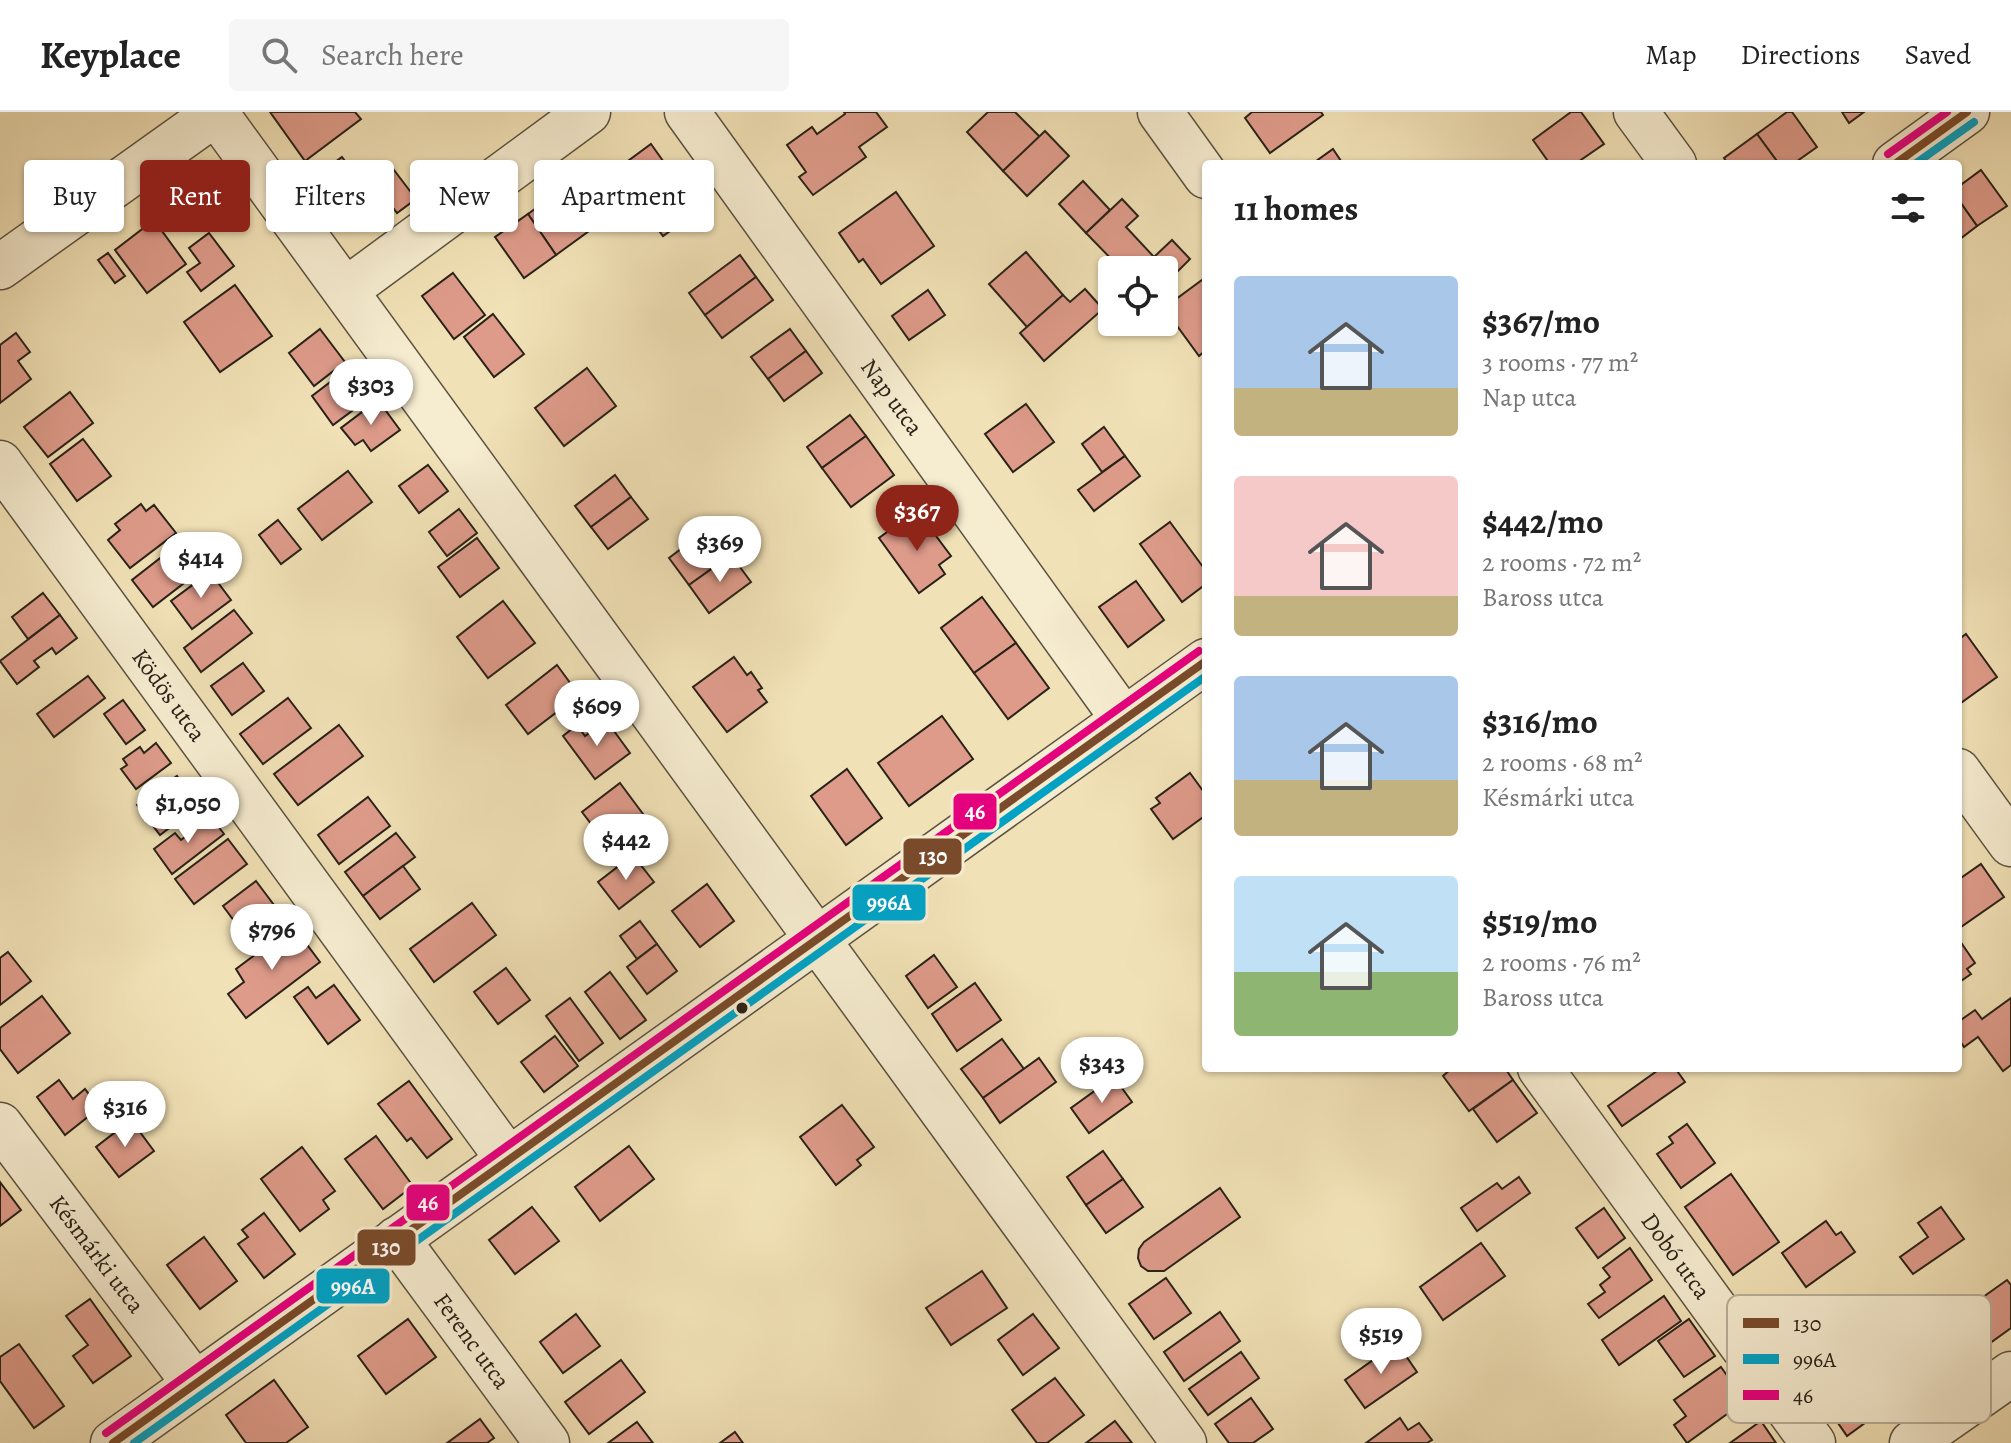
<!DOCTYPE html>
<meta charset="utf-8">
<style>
body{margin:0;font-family:Alegreya,serif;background:#f6f6f6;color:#222;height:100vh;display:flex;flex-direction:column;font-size:30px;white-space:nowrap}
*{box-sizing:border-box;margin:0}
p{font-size:26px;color:#767676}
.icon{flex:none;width:44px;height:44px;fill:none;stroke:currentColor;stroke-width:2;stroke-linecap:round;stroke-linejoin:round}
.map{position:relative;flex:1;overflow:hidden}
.side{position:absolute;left:1202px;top:48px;width:760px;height:912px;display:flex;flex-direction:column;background:#fff;border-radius:8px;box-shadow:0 2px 6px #0004}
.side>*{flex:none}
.hud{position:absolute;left:24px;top:48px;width:760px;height:72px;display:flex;gap:16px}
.buttons{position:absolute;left:1098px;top:144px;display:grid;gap:16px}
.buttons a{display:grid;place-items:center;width:80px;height:80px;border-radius:8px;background:#fff;box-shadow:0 2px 6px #0004;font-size:40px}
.price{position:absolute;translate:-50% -68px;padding:0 18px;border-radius:28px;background:#fff;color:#222;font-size:26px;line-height:52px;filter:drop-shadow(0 2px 4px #0008)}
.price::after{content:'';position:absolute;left:50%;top:48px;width:24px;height:18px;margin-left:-12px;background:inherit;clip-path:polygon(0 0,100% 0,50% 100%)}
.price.active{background:#8f2418;color:#fff}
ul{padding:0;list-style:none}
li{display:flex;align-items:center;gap:24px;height:200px;padding:0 32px}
li span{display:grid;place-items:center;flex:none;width:224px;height:160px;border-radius:8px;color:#555}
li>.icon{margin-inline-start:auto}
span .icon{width:96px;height:96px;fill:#fffc;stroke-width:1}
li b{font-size:34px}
h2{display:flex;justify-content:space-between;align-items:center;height:96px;padding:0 32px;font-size:34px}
.tag{padding:0 28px;border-radius:8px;background:#fff;box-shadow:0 2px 6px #0004;font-size:28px;line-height:72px}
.tag.active{background:#8f2418;color:#fff}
header{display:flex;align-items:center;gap:48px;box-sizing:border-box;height:112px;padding:0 40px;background:#fff;border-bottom:2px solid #e0e0e0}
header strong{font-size:38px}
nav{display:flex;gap:44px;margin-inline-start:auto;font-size:28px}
.search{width:560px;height:72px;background:#f6f6f6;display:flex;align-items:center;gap:20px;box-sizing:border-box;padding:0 28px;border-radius:8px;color:#767676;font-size:30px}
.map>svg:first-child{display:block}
</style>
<header>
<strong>Keyplace</strong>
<div class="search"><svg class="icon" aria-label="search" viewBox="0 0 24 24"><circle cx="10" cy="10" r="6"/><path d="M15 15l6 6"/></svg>Search here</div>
<nav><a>Map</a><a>Directions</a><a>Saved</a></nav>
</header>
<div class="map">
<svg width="2011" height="1331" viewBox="0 0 2011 1331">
<rect width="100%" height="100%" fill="#f1e1b6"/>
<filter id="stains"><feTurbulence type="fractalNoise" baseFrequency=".0025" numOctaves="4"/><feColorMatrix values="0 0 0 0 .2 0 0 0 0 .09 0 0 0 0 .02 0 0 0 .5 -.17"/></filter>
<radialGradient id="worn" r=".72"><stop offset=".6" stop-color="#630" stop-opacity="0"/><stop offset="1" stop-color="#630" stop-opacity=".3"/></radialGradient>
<g fill="#de9b8a" stroke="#292218" stroke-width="2">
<path d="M270,0H355L361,7L305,49Z"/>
<path d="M844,0H876L887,15L859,35L866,45L813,83L799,65L806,60L787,33L812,15L817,22L845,2Z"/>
<path d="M988,0H1015L1040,25L1003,59L967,20Z"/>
<path d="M1252,0H1321L1323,3L1270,41L1245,6Z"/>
<path d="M1571,0H1581L1604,32L1575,52H1550L1533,28Z"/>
<path d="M1787,0H1792L1817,35L1793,52H1779L1757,22Z"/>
<path d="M1842,0H1864L1849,11Z"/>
<path d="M1045,19L1069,44L1027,84L1003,59Z"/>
<path d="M1757,22L1779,52H1728L1724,46Z"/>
<path d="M651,32L673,63L635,91L613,60Z"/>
<path d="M1333,37L1343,52H1312Z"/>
<path d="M342,45L375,89L344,113L311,68Z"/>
<path d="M394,58L416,87L397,101L375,72Z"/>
<path d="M1981,58L2007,94L1977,114L1958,87V75Z"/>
<path d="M678,60L704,95L663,124L637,89Z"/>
<path d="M214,64L229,83L224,86L233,98L212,114L203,102L198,106L184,87Z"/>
<path d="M1083,69L1110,98L1086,121L1059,92Z"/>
<path d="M560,79L589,119L556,143L528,102Z"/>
<path d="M896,80L934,134L881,172L863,147L859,150L839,121Z"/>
<path d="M1122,87L1138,104L1126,115L1154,145L1172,128L1190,147L1164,173V158H1122L1086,121Z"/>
<path d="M1958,87L1977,114L1960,127L1958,124Z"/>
<path d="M528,102L556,143L524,166L495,125Z"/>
<path d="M154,108L186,152L147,181L115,138Z"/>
<path d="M209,121L234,154L201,179L187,160L200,151L189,136Z"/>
<path d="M1026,140L1063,183L1027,215L989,172Z"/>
<path d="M108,141L125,164L115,171L98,148Z"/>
<path d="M740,143L756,165L705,203L689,181Z"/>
<path d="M453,161L485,203L454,227L422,184Z"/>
<path d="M756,165L773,188L722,226L705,203Z"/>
<path d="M1206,165V238L1199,244L1164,196Z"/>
<path d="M235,173L272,224L220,260L184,210Z"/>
<path d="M1085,177L1103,197L1044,249L1020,221L1063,183L1070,190Z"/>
<path d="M928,178L945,203L909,228L892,204Z"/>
<path d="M493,202L524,242L494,265L464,225Z"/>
<path d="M320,217L345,250L314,274L289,241Z"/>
<path d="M790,217L806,239L768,267L751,245Z"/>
<path d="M16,221L30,240L18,249L31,267L0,291V233Z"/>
<path d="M806,239L822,261L784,289L768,267Z"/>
<path d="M350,255L372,284L333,313L312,284Z"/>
<path d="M587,256L616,294L564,334L535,296Z"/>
<path d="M70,280L93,311L48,345L24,315Z"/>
<path d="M378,288L400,318L371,339L363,328L355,333L341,316Z"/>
<path d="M1026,292L1054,330L1013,360L985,322Z"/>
<path d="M850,303L866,324L822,356L807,335Z"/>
<path d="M1104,315L1125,344L1102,360L1082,332Z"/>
<path d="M866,324L894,363L851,395L822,356Z"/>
<path d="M83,327L111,364L77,389L50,352Z"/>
<path d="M1125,344L1140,364L1094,399L1078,378Z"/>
<path d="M428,353L448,379L419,401L399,374Z"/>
<path d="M348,359L372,390L322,428L298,397Z"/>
<path d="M615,363L631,385L591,415L575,394Z"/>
<path d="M631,385L648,407L608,437L591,415Z"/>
<path d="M141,392L146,399L154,393L176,421L130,456L108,428L120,418L115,412Z"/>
<path d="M459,397L477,421L447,444L429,420Z"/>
<path d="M905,407L912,417L924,408L951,444L939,453L945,462L919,481L879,426Z"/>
<path d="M278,408L301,437L281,452L259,423Z"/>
<path d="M1170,410L1206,459V472L1182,490L1140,432Z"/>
<path d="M710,415L731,443L689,473L669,446Z"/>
<path d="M477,426L499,456L460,485L438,455Z"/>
<path d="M168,440L188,468L153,495L132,468Z"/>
<path d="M731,443L751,470L709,501L689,473Z"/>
<path d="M210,460L231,488L192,517L171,489Z"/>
<path d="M1136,469L1164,508L1128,535L1099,495Z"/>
<path d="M43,481L60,503L28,527L12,505Z"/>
<path d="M982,485L1016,531L974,561L941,516Z"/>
<path d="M503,489L535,531L488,566L457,525Z"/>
<path d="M234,498L252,521L201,560L184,536Z"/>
<path d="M60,503L77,526L56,542L52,536L34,549L39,555L17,572L0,549Z"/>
<path d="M1966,522L1997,565L1958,593V528Z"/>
<path d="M1016,531L1049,576L1008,607L974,561Z"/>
<path d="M734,545L747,563L751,560L762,576L758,578L767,590L727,620L693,575Z"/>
<path d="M243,551L264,579L232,603L211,574Z"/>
<path d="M557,553L579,583L528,622L506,593Z"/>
<path d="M88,564L105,586L54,625L37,602Z"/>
<path d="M288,586L311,616L263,652L240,622Z"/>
<path d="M123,588L145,618L126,632L104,602Z"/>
<path d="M942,604L973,647L909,694L878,651Z"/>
<path d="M606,608L630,641L595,667L563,624L577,613L585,624Z"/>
<path d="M339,613L363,644L298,693L274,662Z"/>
<path d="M156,631L171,651L136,677L121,657L127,653L123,647L140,635L144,641Z"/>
<path d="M847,657L882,706L846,733L811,684Z"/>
<path d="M1190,661L1206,683V703L1173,727L1151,697L1160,691L1156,686Z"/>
<path d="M177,664L199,693L160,723L137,693Z"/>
<path d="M620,671L646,706L608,734L582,700Z"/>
<path d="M368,685L390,714L339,752L318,723Z"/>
<path d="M211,705L224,722L172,762L154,737L175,721L181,728Z"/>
<path d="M396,721L415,745L363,784L345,760Z"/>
<path d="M228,727L247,752L194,792L175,767Z"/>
<path d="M633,743L654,770L619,797L598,770Z"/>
<path d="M1981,752L2004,785L1958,817V768Z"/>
<path d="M403,754L420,777L380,807L363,784Z"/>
<path d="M256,769L277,797L244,822L223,794Z"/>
<path d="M707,772L734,809L700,835L672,799Z"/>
<path d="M472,791L496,823L434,870L410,837Z"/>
<path d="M640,809L657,832L637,847L620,824Z"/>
<path d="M289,817L298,829L302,826L320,850L246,906L228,882L244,870L236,857Z"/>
<path d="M1960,829L1975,851L1967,857L1971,862L1958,871Z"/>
<path d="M657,832L677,859L647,882L627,855Z"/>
<path d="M8,840L31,869L0,893V846Z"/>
<path d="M934,843L957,875L928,896L906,864Z"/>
<path d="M506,856L530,888L498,912L474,880Z"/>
<path d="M610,860L646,908L620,927L585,880Z"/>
<path d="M975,871L1001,908L957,939L932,902Z"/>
<path d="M334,873L360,908L328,932L294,885L308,875L316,886Z"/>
<path d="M42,884L70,921L18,961L0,937V916Z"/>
<path d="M570,886L603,931L579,949L546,904Z"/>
<path d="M2011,886V953L2003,959L1978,925L1964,935L1958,926V910L1975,898L1982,907Z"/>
<path d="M555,924L578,954L544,980L521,950Z"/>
<path d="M1002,927L1024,957L983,986L961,957Z"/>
<path d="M1039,946L1056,970L1000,1011L983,986Z"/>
<path d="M1505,956L1513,968L1469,999L1443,964L1452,956Z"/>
<path d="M1661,956H1675L1685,970L1622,1014L1608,994Z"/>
<path d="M1114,965L1132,990L1089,1021L1071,996Z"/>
<path d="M59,968L73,987L85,977L99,996L65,1023L37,985Z"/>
<path d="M1513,968L1537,1001L1497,1030L1473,997Z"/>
<path d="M409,969L452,1027L427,1046L411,1026L407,1029L378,992Z"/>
<path d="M842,993L874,1035L857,1048L861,1053L836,1073L800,1025Z"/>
<path d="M131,1008L154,1039L119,1065L96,1035Z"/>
<path d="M1687,1012L1715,1051L1681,1076L1657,1042L1673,1031L1669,1025Z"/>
<path d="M376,1024L413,1074L383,1097L345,1047Z"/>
<path d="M629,1034L654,1067L600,1109L575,1075Z"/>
<path d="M302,1035L335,1079L323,1088L329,1097L300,1119L261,1067Z"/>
<path d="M1103,1039L1123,1067L1086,1093L1067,1065Z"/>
<path d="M1731,1062L1779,1130L1733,1163L1685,1095Z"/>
<path d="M1519,1065L1530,1081L1477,1119L1461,1096L1497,1071L1502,1077Z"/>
<path d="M1123,1067L1143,1095L1106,1121L1086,1093Z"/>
<path d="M0,1070L21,1098L0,1114Z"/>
<path d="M1220,1076L1240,1105L1164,1159H1148L1141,1154L1138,1146L1139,1137L1144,1130Z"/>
<path d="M532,1095L559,1129L515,1162L489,1128Z"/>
<path d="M1941,1095L1964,1127L1913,1162L1900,1145L1928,1125L1918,1111Z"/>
<path d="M1604,1096L1625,1126L1598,1146L1576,1116Z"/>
<path d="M264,1101L295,1142L264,1166L238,1132L248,1125L242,1118Z"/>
<path d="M1826,1109L1836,1123L1841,1120L1855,1140L1806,1175L1782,1141Z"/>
<path d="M204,1125L237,1169L200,1197L167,1153Z"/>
<path d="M1481,1131L1505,1164L1443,1208L1420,1175Z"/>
<path d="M1630,1136L1652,1168L1599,1206L1588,1192L1605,1180L1600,1173L1610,1165L1603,1156Z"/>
<path d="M982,1159L1007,1196L951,1233L926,1196Z"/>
<path d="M1166,1166L1191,1201L1154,1227L1129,1192Z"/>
<path d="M2007,1168L2011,1173V1216L1979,1239L1955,1205Z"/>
<path d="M1664,1184L1681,1209L1619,1253L1602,1228Z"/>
<path d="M90,1187L131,1244L93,1271L73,1244L88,1233L66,1204Z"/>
<path d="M1220,1200L1240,1229L1184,1269L1164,1240Z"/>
<path d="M576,1202L600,1234L563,1261L540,1230Z"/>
<path d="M1033,1202L1059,1236L1023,1263L998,1228Z"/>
<path d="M408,1207L436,1245L386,1282L358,1244Z"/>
<path d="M1689,1207L1715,1244L1684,1265L1658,1229Z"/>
<path d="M1397,1231L1417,1260L1365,1296L1345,1268Z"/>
<path d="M19,1232L64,1294L34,1316L0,1269V1245Z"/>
<path d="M1241,1240L1259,1266L1208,1303L1189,1277Z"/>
<path d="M621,1248L645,1280L589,1322L565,1290Z"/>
<path d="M1844,1248L1880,1300L1847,1324L1811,1272Z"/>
<path d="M1721,1255L1745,1289L1687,1331L1674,1313L1686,1304L1674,1288Z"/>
<path d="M1055,1266L1084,1303L1047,1331H1037L1012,1298Z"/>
<path d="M274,1268L308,1315L286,1331H246L226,1303Z"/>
<path d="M1251,1286L1273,1317L1253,1331H1229L1215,1312Z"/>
<path d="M1400,1306L1408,1318L1419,1311L1432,1328L1427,1331H1366Z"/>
<path d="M480,1307L494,1326L487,1331H447Z"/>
<path d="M1115,1309L1132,1331H1086Z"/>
<path d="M1761,1309L1776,1331H1730Z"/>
<path d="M637,1310L653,1331H608Z"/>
<path d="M735,1320L743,1331H720Z"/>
</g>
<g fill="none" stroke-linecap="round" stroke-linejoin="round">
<defs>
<g id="minor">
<path d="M215,0L1184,1331"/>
<path d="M687,0L1124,608"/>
<path d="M1160,0L1206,64"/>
<path d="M1636,0L1674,52"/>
<path d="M1895,52L1967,0"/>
<path d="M0,155L216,1"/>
<path d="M346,178L588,0"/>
<path d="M0,351L508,1047"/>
<path d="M1958,659L2011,732"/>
<path d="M1540,956L1813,1331"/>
<path d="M0,1013L195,1272"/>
<path d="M397,1127L547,1331"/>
<path d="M113,1331L1206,549"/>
<path d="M1912,1331L2011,1262"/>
</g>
</defs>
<use href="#minor" stroke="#5b5240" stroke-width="47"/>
<use href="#minor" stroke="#f6ecd0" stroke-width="44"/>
<defs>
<g id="bus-1">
<path d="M1895,52L1967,0"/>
<path d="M113,1331L1206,549"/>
</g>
<g id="bus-2">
<path d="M1915,52L1974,10"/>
<path d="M134,1331L1206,564"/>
</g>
<g id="bus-3">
<path d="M1888,42L1947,0"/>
<path d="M106,1321L1199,539"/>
</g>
</defs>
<use href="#bus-1" stroke="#f6ecd0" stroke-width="14"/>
<use href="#bus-2" stroke="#f6ecd0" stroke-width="14"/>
<use href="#bus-3" stroke="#f6ecd0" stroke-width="14"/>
<use href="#bus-1" stroke="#7a4b2a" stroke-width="8"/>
<use href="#bus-2" stroke="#02a2c5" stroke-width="8"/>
<use href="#bus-3" stroke="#e5007d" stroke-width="8"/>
</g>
<circle fill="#292218" stroke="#f6ecd0" stroke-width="3" cx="742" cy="896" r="7"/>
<g text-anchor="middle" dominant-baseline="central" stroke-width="6" stroke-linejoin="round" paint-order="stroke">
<g font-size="24" fill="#292218" stroke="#f6ecd0">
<text transform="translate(892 285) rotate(54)">Nap utca</text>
<text transform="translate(169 583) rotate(54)">Ködös utca</text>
<text transform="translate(97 1142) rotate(53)">Késmárki utca</text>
<text transform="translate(1676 1144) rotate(54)">Dobó utca</text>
<text transform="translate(472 1229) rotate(54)">Ferenc utca</text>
</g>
</g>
<rect x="1727" y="1183" width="264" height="128" rx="12" fill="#f6ecd0" stroke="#b8af99" stroke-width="2"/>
<rect x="1743" y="1206" width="36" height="10" fill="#7a4b2a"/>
<rect x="1743" y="1242" width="36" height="10" fill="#02a2c5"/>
<rect x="1743" y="1278" width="36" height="10" fill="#e5007d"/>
<g font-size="22" fill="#292218">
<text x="1793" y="1219">130</text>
<text x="1793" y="1255">996A</text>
<text x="1793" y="1291">46</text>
</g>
<g stroke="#f6ecd0" stroke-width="3">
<rect x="952" y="680" width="46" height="39" rx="8" fill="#e5007d"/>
<rect x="902" y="725" width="61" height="39" rx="8" fill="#7a4b2a"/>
<rect x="851" y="771" width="76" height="39" rx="8" fill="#02a2c5"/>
<rect x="405" y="1071" width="46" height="39" rx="8" fill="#e5007d"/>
<rect x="356" y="1116" width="61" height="39" rx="8" fill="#7a4b2a"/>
<rect x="315" y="1155" width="76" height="38" rx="8" fill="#02a2c5"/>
</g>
<g font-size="22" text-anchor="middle" font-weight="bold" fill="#fff">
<text x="975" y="707">46</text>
<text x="933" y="752">130</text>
<text x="889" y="798">996A</text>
<text x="428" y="1098">46</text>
<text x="386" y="1143">130</text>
<text x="353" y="1182">996A</text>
</g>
<rect width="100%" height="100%" filter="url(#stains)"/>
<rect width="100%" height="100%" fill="url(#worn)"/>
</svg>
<div class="buttons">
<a><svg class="icon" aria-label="locate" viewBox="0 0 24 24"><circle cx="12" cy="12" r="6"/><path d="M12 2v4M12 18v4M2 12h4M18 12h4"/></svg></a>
</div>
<b class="price" style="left:371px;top:315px">$303</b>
<b class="price active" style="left:917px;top:441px">$367</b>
<b class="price" style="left:720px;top:472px">$369</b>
<b class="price" style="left:201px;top:488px">$414</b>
<b class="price" style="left:597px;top:636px">$609</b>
<b class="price" style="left:188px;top:733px">$1,050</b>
<b class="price" style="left:626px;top:770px">$442</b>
<b class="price" style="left:272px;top:860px">$796</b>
<b class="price" style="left:1102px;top:993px">$343</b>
<b class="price" style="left:125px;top:1037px">$316</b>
<b class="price" style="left:1381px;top:1264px">$519</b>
<div class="hud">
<a class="tag">Buy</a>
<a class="tag active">Rent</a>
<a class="tag">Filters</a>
<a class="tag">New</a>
<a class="tag">Apartment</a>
</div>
<section class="side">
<h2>11 homes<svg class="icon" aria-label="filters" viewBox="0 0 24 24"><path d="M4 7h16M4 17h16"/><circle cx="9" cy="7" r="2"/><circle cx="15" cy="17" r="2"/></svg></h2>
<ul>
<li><span style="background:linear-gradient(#a9c7e8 70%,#c2b280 0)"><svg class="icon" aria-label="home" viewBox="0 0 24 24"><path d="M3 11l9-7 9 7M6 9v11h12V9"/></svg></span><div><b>$367/mo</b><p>3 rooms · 77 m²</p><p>Nap utca</p></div></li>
<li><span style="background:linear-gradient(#f6c9c9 75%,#c2b280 0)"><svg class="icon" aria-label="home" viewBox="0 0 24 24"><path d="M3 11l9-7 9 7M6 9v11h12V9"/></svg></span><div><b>$442/mo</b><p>2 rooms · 72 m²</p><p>Baross utca</p></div></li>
<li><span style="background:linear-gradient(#a9c7e8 65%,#c2b280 0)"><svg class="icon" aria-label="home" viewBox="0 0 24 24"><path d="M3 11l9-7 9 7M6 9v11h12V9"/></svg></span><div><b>$316/mo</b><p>2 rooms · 68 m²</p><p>Késmárki utca</p></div></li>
<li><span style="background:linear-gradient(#bfe0f5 60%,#8fb573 0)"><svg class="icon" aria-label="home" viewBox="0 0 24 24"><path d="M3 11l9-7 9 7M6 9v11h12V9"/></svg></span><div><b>$519/mo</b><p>2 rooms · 76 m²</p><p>Baross utca</p></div></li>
</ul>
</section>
</div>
